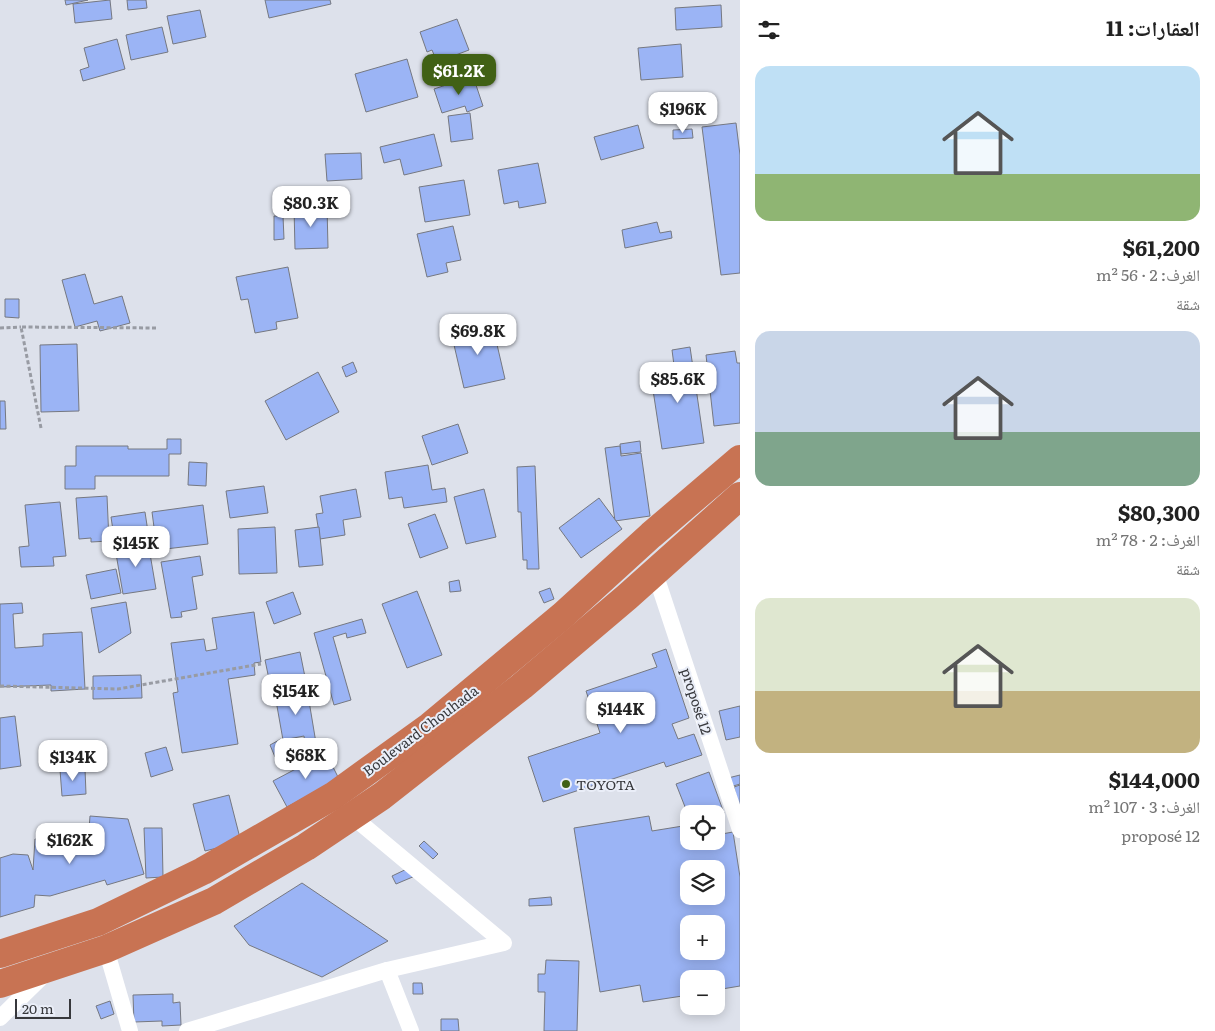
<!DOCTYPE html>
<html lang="ar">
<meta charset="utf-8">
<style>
body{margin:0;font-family:Literata,"Noto Naskh Arabic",serif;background:#f2f2f2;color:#222;direction:rtl;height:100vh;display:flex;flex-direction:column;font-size:19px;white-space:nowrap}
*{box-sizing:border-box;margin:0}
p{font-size:16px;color:#767676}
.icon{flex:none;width:28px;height:28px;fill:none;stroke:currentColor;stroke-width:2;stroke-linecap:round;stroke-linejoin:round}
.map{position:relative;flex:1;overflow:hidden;direction:ltr}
.sheet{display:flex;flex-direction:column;background:#fff;width:475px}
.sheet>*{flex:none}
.controls{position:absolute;left:680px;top:805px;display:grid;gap:10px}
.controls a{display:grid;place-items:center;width:45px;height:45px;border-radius:10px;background:#fff;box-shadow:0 2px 12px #0003;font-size:25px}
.scale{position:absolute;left:15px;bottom:12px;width:56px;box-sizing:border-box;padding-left:5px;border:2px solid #37383c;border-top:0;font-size:14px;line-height:18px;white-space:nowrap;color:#37383c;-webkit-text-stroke:4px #eaeef8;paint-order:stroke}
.price{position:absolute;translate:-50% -42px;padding:0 11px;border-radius:10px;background:#fff;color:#222;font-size:16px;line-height:32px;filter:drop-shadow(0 1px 2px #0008)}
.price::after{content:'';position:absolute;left:50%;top:30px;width:15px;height:11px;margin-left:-8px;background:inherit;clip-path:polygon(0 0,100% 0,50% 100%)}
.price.active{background:#416115;color:#fff}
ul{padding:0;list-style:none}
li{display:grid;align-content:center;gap:10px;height:265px;padding:0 15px}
li span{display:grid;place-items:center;height:155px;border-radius:15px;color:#555}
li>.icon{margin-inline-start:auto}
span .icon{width:90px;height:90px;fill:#fffc;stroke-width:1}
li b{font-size:21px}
h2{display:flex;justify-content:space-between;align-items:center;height:60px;padding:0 15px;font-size:21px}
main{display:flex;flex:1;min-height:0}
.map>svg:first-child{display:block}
</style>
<main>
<section class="sheet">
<h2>العقارات: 11<svg class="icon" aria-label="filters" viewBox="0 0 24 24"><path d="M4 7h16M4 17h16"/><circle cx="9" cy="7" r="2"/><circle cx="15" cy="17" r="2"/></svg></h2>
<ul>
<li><span style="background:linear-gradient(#bfe0f5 70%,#8fb573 0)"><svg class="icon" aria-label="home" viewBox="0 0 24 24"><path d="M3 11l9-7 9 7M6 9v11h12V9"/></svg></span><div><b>$61,200</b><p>الغرف: 2 · 56 m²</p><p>شقة</p></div></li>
<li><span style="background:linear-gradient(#c9d6e8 65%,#7fa58c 0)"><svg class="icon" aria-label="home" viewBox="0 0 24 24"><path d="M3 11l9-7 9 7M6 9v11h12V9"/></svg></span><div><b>$80,300</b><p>الغرف: 2 · 78 m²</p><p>شقة</p></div></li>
<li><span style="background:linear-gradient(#dfe7d0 60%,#c2b280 0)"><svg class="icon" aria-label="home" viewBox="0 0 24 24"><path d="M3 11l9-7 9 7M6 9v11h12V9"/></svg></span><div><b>$144,000</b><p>الغرف: 3 · 107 m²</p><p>proposé 12</p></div></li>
</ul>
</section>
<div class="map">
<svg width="740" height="1031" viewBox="0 0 740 1031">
<rect width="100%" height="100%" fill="#dde1eb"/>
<g fill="#9bb4f5" stroke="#757881" fill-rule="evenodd">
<path d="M65,0H88L66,5Z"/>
<path d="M110,0L112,19L75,23L73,4Z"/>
<path d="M127,0H146L147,8L128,10Z"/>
<path d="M265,0H330L331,4L269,18Z"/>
<path d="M721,5L722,27L676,30L675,8Z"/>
<path d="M200,10L206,37L173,44L167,16Z"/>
<path d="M457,19L469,50L437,62L432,50L427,52L420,32Z"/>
<path d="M162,27L168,52L131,60L126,35Z"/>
<path d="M117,39L125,69L83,81L80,70L89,67L84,48Z"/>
<path d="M681,44L683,77L641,80L638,48Z"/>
<path d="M407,59L418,97L366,112L355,74Z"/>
<path d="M473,76L483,106L467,112L465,106L442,113L434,89Z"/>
<path d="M470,113L473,139L451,142L448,116Z"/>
<path d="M736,123L740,155V273L721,275L702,127Z"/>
<path d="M638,125L644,148L601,160L594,137Z"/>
<path d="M692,129L693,138L673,139V130Z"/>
<path d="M434,134L442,166L404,175L400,159L384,163L380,147Z"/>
<path d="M361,153L362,179L327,181L325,154Z"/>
<path d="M538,163L546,203L519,208L518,201L504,204L498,170Z"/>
<path d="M464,180L470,215L425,222L419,187Z"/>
<path d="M327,206L328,248L295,249L294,208Z"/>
<path d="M274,216H283L284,239L274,240Z"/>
<path d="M657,222L660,233L671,231L672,238L625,248L622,230Z"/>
<path d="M453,226L461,260L446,263L448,272L427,277L417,234Z"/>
<path d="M288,267L298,318L276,322L277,329L255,333L248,299L241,300L236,277Z"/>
<path d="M85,274L94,304L122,296L130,323L100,331L97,321L75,327L62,280Z"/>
<path d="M5,299H19V318L5,317Z"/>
<path d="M492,323L505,379L464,388L451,332Z"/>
<path d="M77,344L79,411L41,412L40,345Z"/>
<path d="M690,347L704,443L662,449L651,377L675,373L672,350Z"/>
<path d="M735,351L737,363H740V423L714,426L706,355Z"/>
<path d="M353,362L357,372L346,377L342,367Z"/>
<path d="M318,372L339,412L286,440L265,401Z"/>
<path d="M0,401H5L6,429H0Z"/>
<path d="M458,424L468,453L432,465L422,436Z"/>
<path d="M167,439H181V454H169V476H95V489H65V466H76V446H128V449H167Z"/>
<path d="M640,441L641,452L621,454L620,444Z"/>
<path d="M620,446L621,456L641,453L650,516L615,521L605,448Z"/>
<path d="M189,462L207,463L206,486L188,485Z"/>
<path d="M428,465L432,490L445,488L447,502L404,508L402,497L389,499L385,472Z"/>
<path d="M535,466L539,569H527V560H523L521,512H518L517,467Z"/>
<path d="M264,486L268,513L230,518L226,491Z"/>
<path d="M356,489L361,517L343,520L345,535L320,539L316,514L323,513L320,496Z"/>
<path d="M484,489L496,537L466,544L454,497Z"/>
<path d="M107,496L109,541L91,542V538L79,539L76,498Z"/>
<path d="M599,498L622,529L581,558L559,528Z"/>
<path d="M60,502L66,556L53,557L54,566L21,567L19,547L29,546L25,505Z"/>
<path d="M203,505L208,544L157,550L152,512Z"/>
<path d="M145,512L148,532L114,537L111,517Z"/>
<path d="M435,514L448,548L420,558L408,524Z"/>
<path d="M275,527L277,573L239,574L238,529Z"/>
<path d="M319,527L323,565L299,567L295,530Z"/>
<path d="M148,542L156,589L123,594L115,548Z"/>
<path d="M200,556L203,575L192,577L197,609L181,612L182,617L171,618L161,562Z"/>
<path d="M116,569L121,593L91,599L86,575Z"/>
<path d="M459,580L461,591L450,592L449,582Z"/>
<path d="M550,588L554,599L544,603L539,592Z"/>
<path d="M417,591L442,655L407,668L382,604Z"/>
<path d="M293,592L301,614L274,624L266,602Z"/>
<path d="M126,602L131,633L99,653L91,608Z"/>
<path d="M22,603L23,613L13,614L15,648L43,646V634L82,632L85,689L51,691V685L0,687V604Z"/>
<path d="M254,612L261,662L254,663L255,675L228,679L238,744L182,753L173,693L178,692L171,643L204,639L206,651L217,649L212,618Z"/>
<path d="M362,619L366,633L347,638L346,633L333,637L351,700L334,705L314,633Z"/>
<path d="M666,649L689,718L672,724L678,739L694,734L702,755L666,767L664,762L543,802L528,757L600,733L586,691L657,667L652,654Z"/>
<path d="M300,652L307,687L290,691L288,680L270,684L265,660Z"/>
<path d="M141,675L142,698L93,699V676Z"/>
<path d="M307,689L316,743L305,745L304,736L283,740L275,695Z"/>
<path d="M740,706V737L726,740L719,711Z"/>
<path d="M15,716L21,766L0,769V718Z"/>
<path d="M281,739L287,751L275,757L270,745Z"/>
<path d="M166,747L173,770L151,777L145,753Z"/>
<path d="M326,753L339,779L287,807L273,781Z"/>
<path d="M85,769L86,794L62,796L60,770Z"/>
<path d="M709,772L724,813L716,816V814H689V817L676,784Z"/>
<path d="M740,775V784L730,787L728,778Z"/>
<path d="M740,785V813L734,787Z"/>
<path d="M229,795L241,842L205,851L193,804Z"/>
<path d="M90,816L128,819L144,874L107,885L105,880L50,896L35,895L34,907L0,917V858L13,854L28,855L33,870L35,839L88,843Z"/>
<path d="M649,816L652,831L689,825V841H716V835L733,832L740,877V986L716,990V979H689V995L643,1002L640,985L600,992L574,828ZM689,869H716V896H689ZM689,924H716V951H689Z"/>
<path d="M144,828H162L163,877L146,878Z"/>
<path d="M424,841L438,854L433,859L419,846Z"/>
<path d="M411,867L415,876L396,884L392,876Z"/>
<path d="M302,883L388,941L322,977L249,945L234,926Z"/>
<path d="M551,897L552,905L529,906V899Z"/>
<path d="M546,960L579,961L577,1031H544L545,992H538V974H545Z"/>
<path d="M413,983H422L423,994H413Z"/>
<path d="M173,994V1003L180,1002L181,1025L162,1026V1021L134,1022L133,995Z"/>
<path d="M110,1001L114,1014L101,1019L96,1006Z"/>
<path d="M441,1019H458L459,1031H441Z"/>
</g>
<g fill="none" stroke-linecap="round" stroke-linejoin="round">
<g stroke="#989ba3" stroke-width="3" stroke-dasharray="4 2.5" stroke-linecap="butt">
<path d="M0,328L21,327"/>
<path d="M41,428L21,327L156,328"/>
<path d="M0,686L118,689L261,664"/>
</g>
<g stroke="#fff" stroke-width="16">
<path d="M655,573L740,830"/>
<path d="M352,816L504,943L387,970"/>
<path d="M106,949L130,1031"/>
<path d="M0,1018L46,973"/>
<path d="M187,1031L387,970L411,1031"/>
</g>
<g stroke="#c87353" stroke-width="28">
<path d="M0,954L98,922L203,871L333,796L430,726L562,616L651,535L740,459"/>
<path d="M0,984L106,949L214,901L306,847L382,796L522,686L627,597L740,496"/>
</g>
</g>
<circle fill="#416115" stroke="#eaeef8" stroke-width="2" cx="566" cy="784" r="5"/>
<g text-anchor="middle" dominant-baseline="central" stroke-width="4" stroke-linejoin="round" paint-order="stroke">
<g font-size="14" fill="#37383c" stroke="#eaeef8">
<text transform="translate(697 701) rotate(72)">proposé 12</text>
<text transform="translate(420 730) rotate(-37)">Boulevard Chouhada</text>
</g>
<g font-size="14" fill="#37383c" stroke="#eaeef8" text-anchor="start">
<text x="576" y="784">TOYOTA</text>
</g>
</g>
</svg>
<div class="controls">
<a><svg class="icon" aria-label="locate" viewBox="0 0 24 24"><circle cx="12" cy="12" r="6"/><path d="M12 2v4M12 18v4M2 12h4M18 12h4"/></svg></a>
<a><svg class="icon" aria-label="layers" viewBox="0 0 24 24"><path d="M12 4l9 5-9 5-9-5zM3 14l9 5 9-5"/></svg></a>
<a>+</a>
<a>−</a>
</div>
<div class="scale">20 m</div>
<b class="price active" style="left:459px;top:96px">$61.2K</b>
<b class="price" style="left:683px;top:134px">$196K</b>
<b class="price" style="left:311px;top:228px">$80.3K</b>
<b class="price" style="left:478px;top:356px">$69.8K</b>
<b class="price" style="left:678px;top:404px">$85.6K</b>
<b class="price" style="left:136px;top:568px">$145K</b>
<b class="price" style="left:296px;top:716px">$154K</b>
<b class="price" style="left:621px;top:734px">$144K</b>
<b class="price" style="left:306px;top:780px">$68K</b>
<b class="price" style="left:73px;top:782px">$134K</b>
<b class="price" style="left:70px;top:865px">$162K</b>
</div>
</main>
